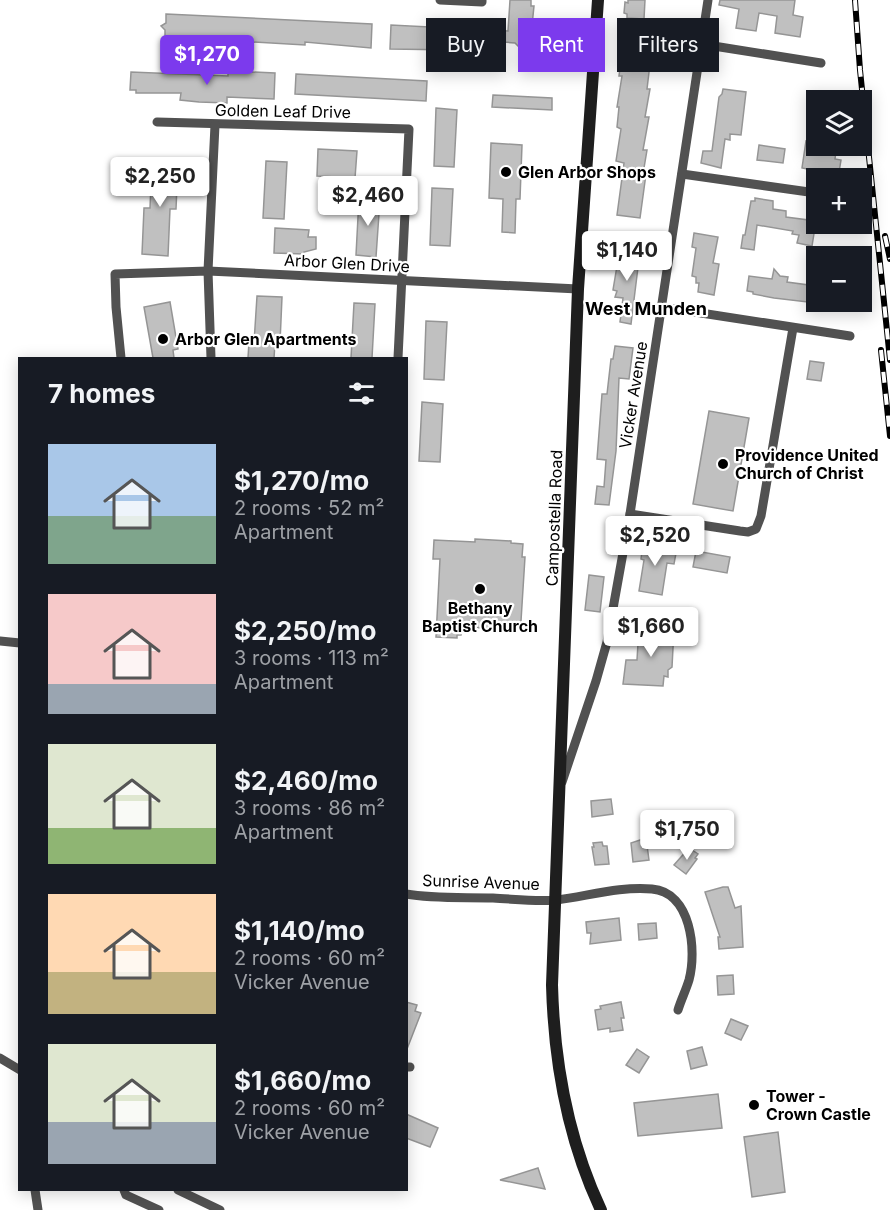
<!DOCTYPE html>
<meta charset="utf-8">
<style>
body{margin:0;font-family:Inter,sans-serif;background:#242831;color:#f1f3f6;height:100vh;display:flex;flex-direction:column;font-size:22px;white-space:nowrap}
*{box-sizing:border-box;margin:0}
p{font-size:20px;color:#9ea1a6}
.icon{flex:none;width:33px;height:33px;fill:none;stroke:currentColor;stroke-width:2;stroke-linecap:round;stroke-linejoin:round}
.map{position:relative;flex:1;overflow:hidden}
.drawer{position:absolute;left:18px;top:357px;width:390px;height:834px;display:flex;flex-direction:column;background:#171b24;border-radius:0px;box-shadow:0 3px 15px #0003}
.drawer>*{flex:none}
.banner{position:absolute;left:426px;top:18px;width:374px;height:54px;display:flex;gap:12px}
.fabs{position:absolute;left:806px;top:90px;display:grid;gap:12px}
.fabs a{display:grid;place-items:center;width:66px;height:66px;border-radius:0px;background:#171b24;box-shadow:0 3px 15px #0003;font-size:30px}
.price{position:absolute;translate:-50% -51px;padding:0 14px;border-radius:6px;background:#fff;color:#222;font-size:20px;line-height:39px;filter:drop-shadow(0 2px 3px #0008)}
.price::after{content:'';position:absolute;left:50%;top:36px;width:18px;height:14px;margin-left:-9px;background:inherit;clip-path:polygon(0 0,100% 0,50% 100%)}
.price.on{background:#7c3aed;color:#fff}
ul{padding:0;list-style:none}
li{display:flex;align-items:center;gap:18px;height:150px;padding:0 30px}
li span{display:grid;place-items:center;flex:none;width:168px;height:120px;border-radius:0px;color:#555}
li>.icon{margin-inline-start:auto}
span .icon{width:72px;height:72px;fill:#fffc;stroke-width:1}
li b{font-size:26px}
h2{display:flex;justify-content:space-between;align-items:center;height:72px;padding:0 30px;font-size:26px}
.pill{padding:0 21px;border-radius:0px;background:#171b24;box-shadow:0 3px 15px #0003;font-size:21px;line-height:54px}
.pill.on{background:#7c3aed;color:#fff}
.map>svg:first-child{display:block}
</style>
<div class="map">
<svg width="890" height="1210" viewBox="0 0 890 1210">
<rect width="100%" height="100%" fill="#fff"/>
<g fill="#c0c0c0" stroke="#959595" stroke-width="1.5">
<path d="M510,0H531V6H534L530,45L523,44L519,47L515,43L491,41L490,54L455,52V50L390,49L391,25L508,31Z"/>
<path d="M628,0H645L644,19L627,18V14L624,13L625,2L628,3Z"/>
<path d="M720,0H795L793,15L803,17L800,37L775,33L777,16L759,13L756,31L736,28L739,9L719,5Z"/>
<path d="M166,14L372,24L371,48L305,42V45L218,40V39L165,38V30L161,26L166,23Z"/>
<path d="M621,60L650,64L647,89H650L645,117H649L643,150H647L643,174H646L640,218L617,215L624,163L616,161L621,129L617,127L619,107H617L622,76H619Z"/>
<path d="M228,71L275,73L274,99L227,97V103L199,102L180,100L181,93H136V90H130L131,72L228,76Z"/>
<path d="M296,74L427,81L426,101L295,94Z"/>
<path d="M723,89L746,92L741,135L730,134V140L725,139L721,168L701,163L703,151H712L719,97L722,94Z"/>
<path d="M493,95L552,98V110L492,107Z"/>
<path d="M436,108L457,110L454,167L434,166Z"/>
<path d="M806,141L816,143L815,149L836,151L835,159L841,160L839,172L832,171V175L817,173V171L802,168Z"/>
<path d="M491,143L522,145L520,199H516L515,233L502,232L503,199L489,198Z"/>
<path d="M759,145L785,149L783,163L757,160Z"/>
<path d="M318,149L357,151L355,178L317,176Z"/>
<path d="M152,161L178,162L176,209H170L168,256L142,254L144,208H150Z"/>
<path d="M266,161L287,162L284,219L263,218Z"/>
<path d="M432,188L453,189L450,246L430,245Z"/>
<path d="M359,198L380,199L376,257L356,255Z"/>
<path d="M755,198L773,201V209L786,211V217L816,221L812,246L797,243L799,235L792,234L793,231L757,225L754,250L741,248L743,235H745L751,201H755Z"/>
<path d="M275,228L309,230L308,237H316V249L304,252V254L274,253Z"/>
<path d="M694,233L718,237L713,263L719,264L714,295L698,292L699,283H696V277L692,276L696,248L692,247Z"/>
<path d="M620,248L640,251L631,324L620,322L623,298L615,297L617,291L613,290Z"/>
<path d="M774,269L780,276L788,277L787,282L816,286V303L774,298L753,294V292L747,291L749,276L772,279Z"/>
<path d="M257,296L282,297L280,343H275L274,358H248L249,342L254,343Z"/>
<path d="M170,302L178,349L173,350L174,358H153L144,307Z"/>
<path d="M354,303L375,304L372,358H351Z"/>
<path d="M426,321L447,322L444,380L424,379Z"/>
<path d="M615,346L633,348L629,379L619,378L616,451L609,505L595,504L597,486L604,487L606,460L597,459L602,394H607L611,359H613Z"/>
<path d="M810,361L824,363L821,381L807,379Z"/>
<path d="M422,402L443,404L440,462L419,461Z"/>
<path d="M709,411L749,418L733,511L693,504Z"/>
<path d="M475,539L511,541V543L523,544L522,557H525L521,621L519,623L508,622L507,629L462,627L461,635H457V638L436,637L440,559H433L434,540L475,542Z"/>
<path d="M643,543L677,548L674,564L667,563L662,595L639,591L644,560L641,559Z"/>
<path d="M696,551L730,557L727,573L693,567Z"/>
<path d="M589,575L604,577L600,612L585,610Z"/>
<path d="M639,626L674,629L672,667L668,670V677L664,676L663,686L623,684L626,660H637Z"/>
<path d="M611,799L613,814L592,817L591,801Z"/>
<path d="M646,838L649,860L633,862L631,843Z"/>
<path d="M602,842L603,846H607L609,864L595,865L592,847H594L593,843Z"/>
<path d="M689,848L698,854L695,858L697,859L686,874L674,865Z"/>
<path d="M723,887H728L735,908L741,906L743,947L719,949L718,937H720L705,892Z"/>
<path d="M619,918L621,940L590,944L591,933H587L586,922Z"/>
<path d="M656,923L657,938L639,940L638,924Z"/>
<path d="M733,975L734,994L718,995L717,976Z"/>
<path d="M406,1002L417,1005L415,1011L421,1013L407,1049Z"/>
<path d="M621,1002L624,1018H621L623,1030L610,1032V1028L598,1030L595,1010L601,1009L600,1006Z"/>
<path d="M731,1019L748,1026L741,1040L725,1033Z"/>
<path d="M702,1047L707,1065L691,1069L687,1051Z"/>
<path d="M637,1049L649,1057L639,1073L626,1065Z"/>
<path d="M718,1094L722,1128L638,1136L634,1103Z"/>
<path d="M406,1114L438,1128L430,1147L406,1138Z"/>
<path d="M778,1132L785,1192L752,1197L744,1137Z"/>
<path d="M538,1168L545,1189L500,1180Z"/>
</g>
<g fill="none" stroke-linecap="round" stroke-linejoin="round">
<g stroke="#515151" stroke-width="9">
<path d="M440,0L482,2V0"/>
<path d="M701,44L821,63"/>
<path d="M157,122L409,129L398,358"/>
<path d="M682,174L816,193"/>
<path d="M662,307L850,336"/>
<path d="M121,358L116,307L115,274L208,271L578,289"/>
<path d="M211,358L208,271L215,125"/>
<path d="M630,514L740,531L748,532L756,529L761,516L793,328"/>
<path d="M0,641L20,643"/>
<path d="M562,782L596,681L607,642L630,514L708,0"/>
<path d="M406,894C434,899 465,897 493,898C514,899 536,902 557,900C588,896 621,886 652,889C691,892 697,950 689,980C686,990 681,1000 678,1010"/>
<path d="M0,1058L20,1070"/>
<path d="M406,1067H410"/>
<path d="M35,1190L38,1210"/>
<path d="M124,1190L126,1195L159,1210"/>
<path d="M178,1190L220,1210"/>
</g>
<path stroke="#1e1e1e" stroke-width="12" d="M598,0L578,289L552,985C554,1061 568,1140 601,1210"/>
<defs>
<g id="rail">
<path d="M855,0L860,70L890,360"/>
<path d="M885,236L890,259"/>
<path d="M881,350L890,436"/>
</g>
</defs>
<use href="#rail" stroke="#000" stroke-width="6"/>
<use href="#rail" stroke="#fff" stroke-width="4" stroke-dasharray="11" stroke-linecap="butt"/>
</g>
<g fill="#000" stroke="#fff" stroke-width="2">
<circle cx="506" cy="172" r="6"/>
<circle cx="163" cy="339" r="6"/>
<circle cx="723" cy="464" r="6"/>
<circle cx="480" cy="589" r="6"/>
<circle cx="754" cy="1105" r="6"/>
</g>
<g text-anchor="middle" dominant-baseline="central" stroke-width="4.5" stroke-linejoin="round" paint-order="stroke">
<g font-size="16" fill="#000" stroke="#fff">
<text transform="translate(283 111) rotate(1)">Golden Leaf Drive</text>
<text transform="translate(347 263) rotate(3)">Arbor Glen Drive</text>
<text transform="translate(633 395) rotate(-81)">Vicker Avenue</text>
<text transform="translate(554 518) rotate(-88)">Campostella Road</text>
<text transform="translate(481 882) rotate(2)">Sunrise Avenue</text>
</g>
<g font-size="16" font-weight="bold" fill="#000" stroke="#fff" text-anchor="start">
<text x="518" y="172">Glen Arbor Shops</text>
<text x="175" y="339">Arbor Glen Apartments</text>
<text x="735" y="455">Providence United<tspan x="735" dy="18">Church of Christ</tspan></text>
<text x="480" y="608" text-anchor="middle">Bethany<tspan x="480" dy="18">Baptist Church</tspan></text>
<text x="766" y="1096">Tower -<tspan x="766" dy="18">Crown Castle</tspan></text>
</g>
<g font-size="18" font-weight="bold" fill="#000" stroke="#fff">
<text x="646" y="308">West Munden</text>
</g>
</g>
</svg>
<div class="fabs">
<a><svg class="icon" aria-label="layers" viewBox="0 0 24 24"><path d="M12 4l9 5-9 5-9-5zM3 14l9 5 9-5"/></svg></a>
<a>+</a>
<a>−</a>
</div>
<b class="price on" style="left:207px;top:86px">$1,270</b>
<b class="price" style="left:160px;top:208px">$2,250</b>
<b class="price" style="left:368px;top:227px">$2,460</b>
<b class="price" style="left:627px;top:282px">$1,140</b>
<b class="price" style="left:655px;top:567px">$2,520</b>
<b class="price" style="left:651px;top:658px">$1,660</b>
<b class="price" style="left:687px;top:861px">$1,750</b>
<div class="banner">
<a class="pill">Buy</a>
<a class="pill on">Rent</a>
<a class="pill">Filters</a>
</div>
<section class="drawer">
<h2>7 homes<svg class="icon" aria-label="filters" viewBox="0 0 24 24"><path d="M4 7h16M4 17h16"/><circle cx="9" cy="7" r="2"/><circle cx="15" cy="17" r="2"/></svg></h2>
<ul>
<li><span style="background:linear-gradient(#a9c7e8 60%,#7fa58c 0)"><svg class="icon" aria-label="home" viewBox="0 0 24 24"><path d="M3 11l9-7 9 7M6 9v11h12V9"/></svg></span><div><b>$1,270/mo</b><p>2 rooms · 52 m²</p><p>Apartment</p></div></li>
<li><span style="background:linear-gradient(#f6c9c9 75%,#9aa5b1 0)"><svg class="icon" aria-label="home" viewBox="0 0 24 24"><path d="M3 11l9-7 9 7M6 9v11h12V9"/></svg></span><div><b>$2,250/mo</b><p>3 rooms · 113 m²</p><p>Apartment</p></div></li>
<li><span style="background:linear-gradient(#dfe7d0 70%,#8fb573 0)"><svg class="icon" aria-label="home" viewBox="0 0 24 24"><path d="M3 11l9-7 9 7M6 9v11h12V9"/></svg></span><div><b>$2,460/mo</b><p>3 rooms · 86 m²</p><p>Apartment</p></div></li>
<li><span style="background:linear-gradient(#ffd9b3 65%,#c2b280 0)"><svg class="icon" aria-label="home" viewBox="0 0 24 24"><path d="M3 11l9-7 9 7M6 9v11h12V9"/></svg></span><div><b>$1,140/mo</b><p>2 rooms · 60 m²</p><p>Vicker Avenue</p></div></li>
<li><span style="background:linear-gradient(#dfe7d0 65%,#9aa5b1 0)"><svg class="icon" aria-label="home" viewBox="0 0 24 24"><path d="M3 11l9-7 9 7M6 9v11h12V9"/></svg></span><div><b>$1,660/mo</b><p>2 rooms · 60 m²</p><p>Vicker Avenue</p></div></li>
</ul>
</section>
</div>
